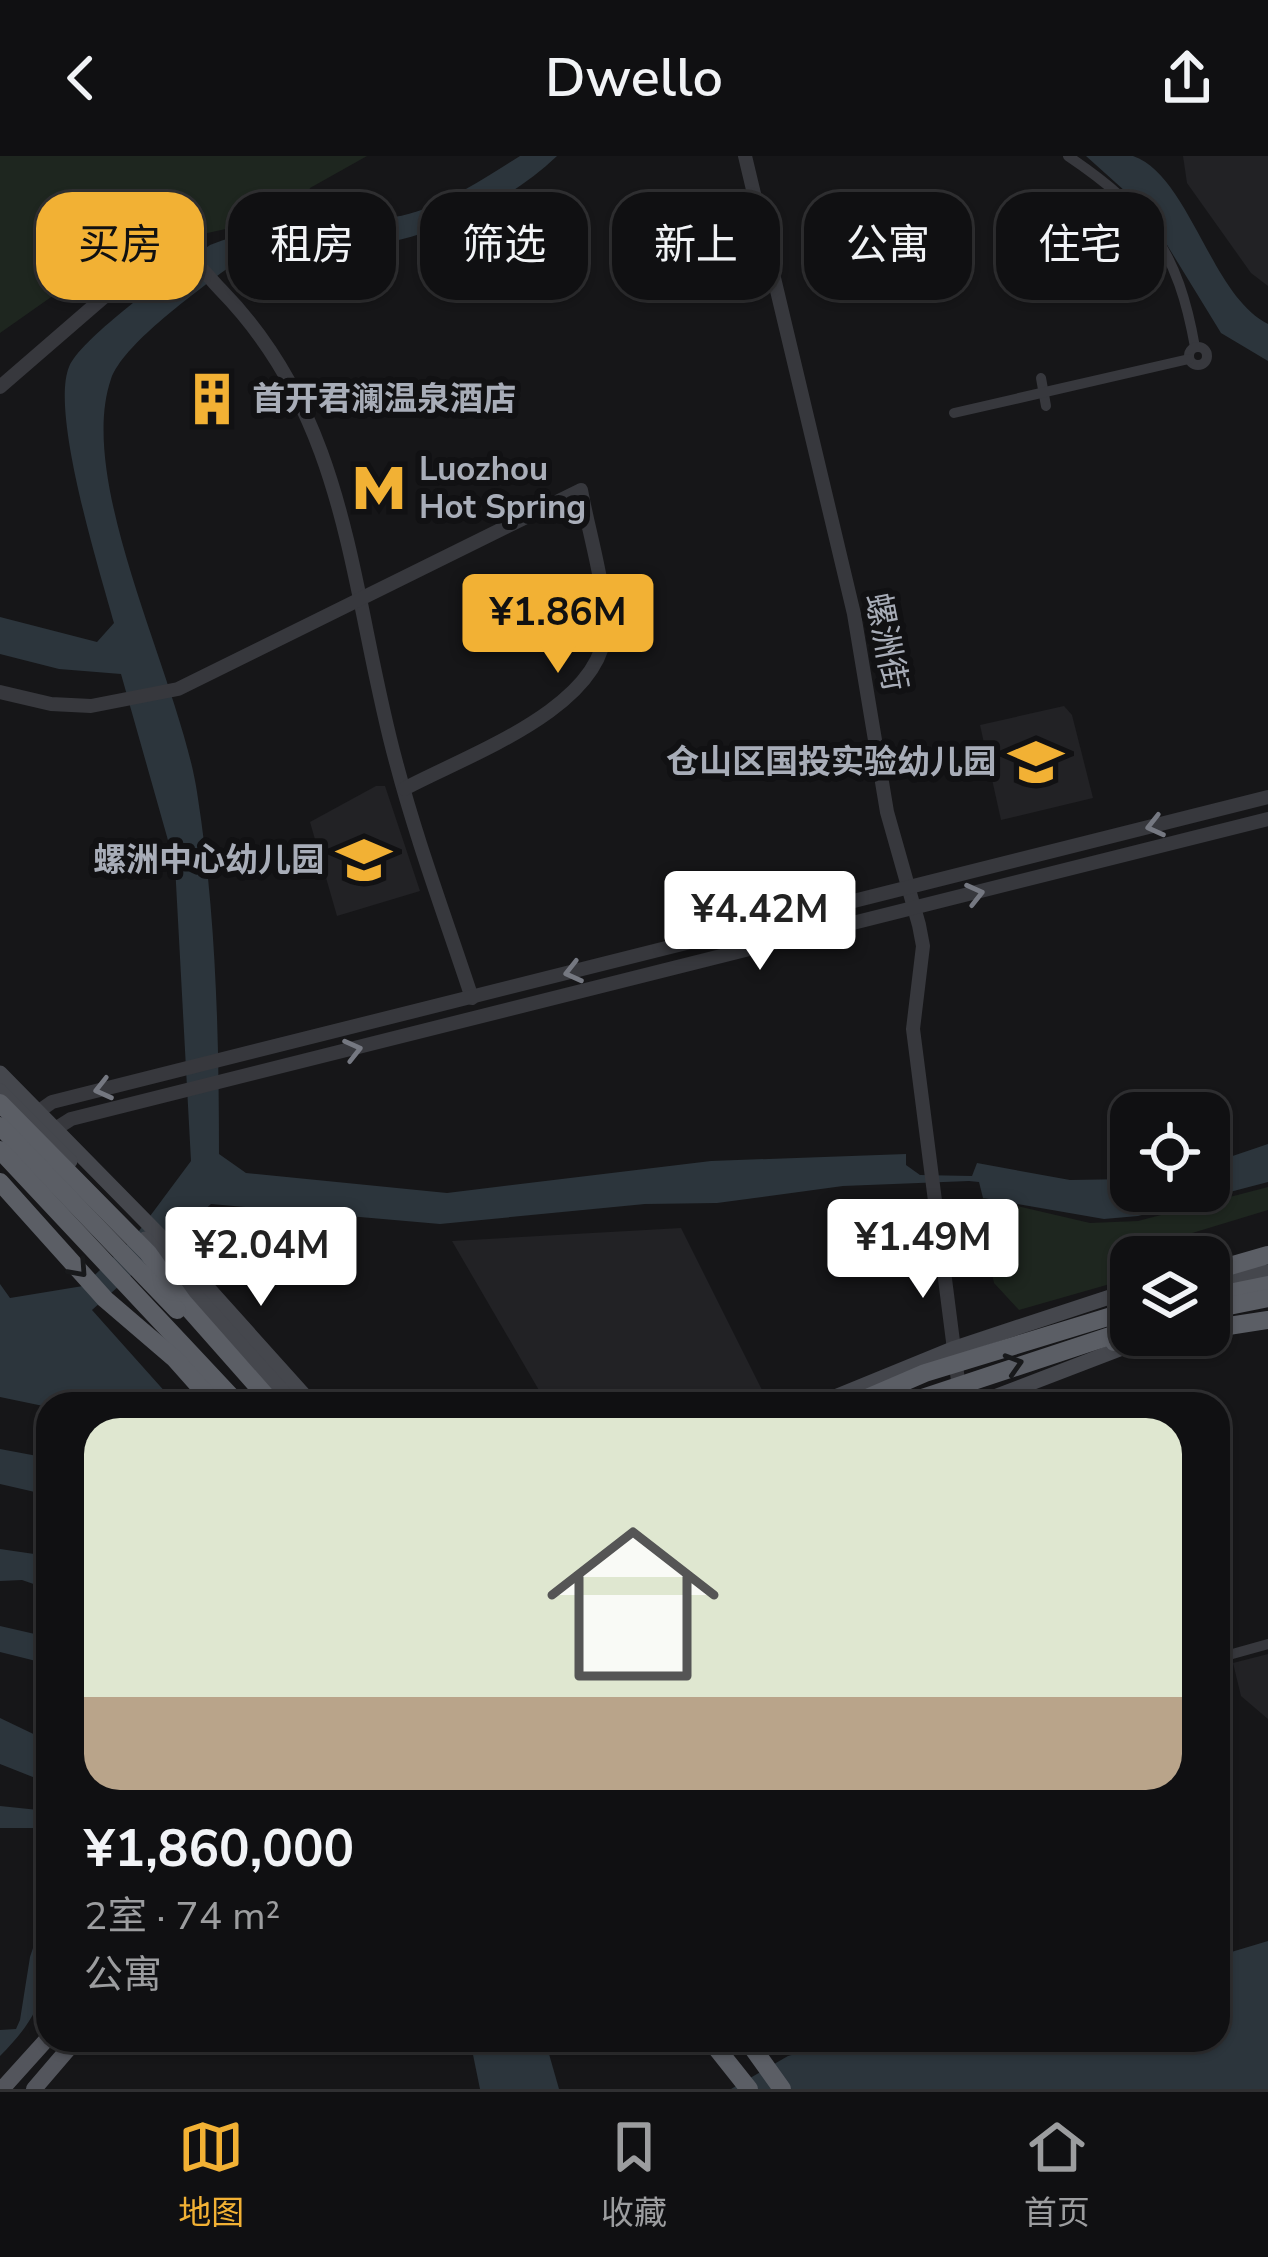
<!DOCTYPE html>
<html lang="zh">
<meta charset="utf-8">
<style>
body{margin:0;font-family:"Nunito Sans","Noto Sans SC",sans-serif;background:#1e1e20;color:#f1f3f6;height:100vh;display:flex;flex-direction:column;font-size:45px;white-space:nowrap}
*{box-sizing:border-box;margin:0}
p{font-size:39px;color:#9c9d9f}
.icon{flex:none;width:66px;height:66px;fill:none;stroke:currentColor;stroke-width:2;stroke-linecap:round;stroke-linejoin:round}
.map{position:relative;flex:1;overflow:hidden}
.panel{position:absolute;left:36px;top:1236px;width:1194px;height:660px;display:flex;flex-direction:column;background:#101012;border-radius:36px;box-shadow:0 3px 9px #0004,0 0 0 3px #303032}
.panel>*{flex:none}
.guide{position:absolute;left:36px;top:36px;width:1197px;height:108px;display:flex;gap:24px}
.buttons{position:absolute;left:1110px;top:936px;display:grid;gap:24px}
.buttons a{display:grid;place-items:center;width:120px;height:120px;border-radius:24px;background:#101012;box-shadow:0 3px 9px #0004,0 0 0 3px #303032;font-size:60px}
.price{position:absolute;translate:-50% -102px;padding:0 27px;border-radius:12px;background:#fff;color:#222;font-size:39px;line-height:78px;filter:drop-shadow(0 3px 6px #0008)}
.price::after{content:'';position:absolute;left:50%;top:72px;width:36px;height:27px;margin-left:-18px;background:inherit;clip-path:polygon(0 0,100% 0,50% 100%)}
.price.selected{background:#f2b134;color:#111}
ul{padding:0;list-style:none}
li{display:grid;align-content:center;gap:24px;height:636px;padding:0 48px}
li+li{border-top:3px solid #303032}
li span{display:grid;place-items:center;height:372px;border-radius:36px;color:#555}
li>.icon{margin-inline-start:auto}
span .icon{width:216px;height:216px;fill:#fffc;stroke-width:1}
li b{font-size:51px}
.pill{padding:0 42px;border-radius:36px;background:#101012;box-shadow:0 3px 9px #0004,0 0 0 3px #303032;font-size:42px;line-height:108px}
.pill.selected{background:#f2b134;color:#111}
header{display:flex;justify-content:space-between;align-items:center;height:156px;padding:0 48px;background:#101012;font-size:54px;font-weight:600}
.tab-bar{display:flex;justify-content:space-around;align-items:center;height:168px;border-top:3px solid #303032;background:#101012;font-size:33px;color:#9c9d9f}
.tab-bar a{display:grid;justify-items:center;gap:6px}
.tab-bar .selected{color:#f2b134}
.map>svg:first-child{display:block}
</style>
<header><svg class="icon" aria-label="back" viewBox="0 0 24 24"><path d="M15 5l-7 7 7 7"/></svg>Dwello<svg class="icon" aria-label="share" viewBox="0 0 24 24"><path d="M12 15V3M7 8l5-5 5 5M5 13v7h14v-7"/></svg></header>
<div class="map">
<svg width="1268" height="1933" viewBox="0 0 1268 1933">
<rect width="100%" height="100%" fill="#161618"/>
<g fill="#222225">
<path d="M1183,0H1268V130L1251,117L1187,27Z"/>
<path d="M1064,550L1072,559L1093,642L1001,664L980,569Z"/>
<path d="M376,630H385L420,735L337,760L310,666Z"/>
<path d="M681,1072L769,1248H547L452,1085Z"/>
<path d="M1268,1498V1563L1241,1540L1233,1507Z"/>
</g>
<g fill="#1e261f">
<path d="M0,0H367L310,32L302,56L149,90L64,132L0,177Z"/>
<path d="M1268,1031V1054L1189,1078L1192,1101H1131V1122L1019,1154L994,1127L977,1051L983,1042L1090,1067L1138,1065Z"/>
</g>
<g fill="#2c353c">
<path d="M520,0H557C504,50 435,80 363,91C322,97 255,91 221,117C191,140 123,189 111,223C75,328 180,524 197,636C216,756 219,877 219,998L246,1017L447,1037L711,1005L906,998V1009L920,1019L972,1020L977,1007L1070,1024L1131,1023V1035H1209V1008L1268,988V1026L1138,1060L1104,1063L983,1042L979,1026L969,1025L843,1030L717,1047L645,1048L440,1068L211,1048L92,1154L176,1248L48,1251L0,1241V1128L10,1142L83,1130L133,1083L191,1005L175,709L121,518L59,513L0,498V461L97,486L114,467C100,416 50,257 69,211C82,180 180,112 210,89C269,64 333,72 394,61C439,54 482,23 520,0Z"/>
<path d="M1086,0C1099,0 1121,0 1133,0C1189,19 1211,140 1268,168V205L1221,177L1145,53Z"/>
<path d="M0,1293L48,1302V1339L0,1328Z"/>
<path d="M0,1393L48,1400V1433L22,1424L0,1425Z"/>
<path d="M0,1470L48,1481V1508L0,1496Z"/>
<path d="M0,1562L48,1585V1627L0,1608Z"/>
<path d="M0,1650L48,1655V1672H0Z"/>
<path d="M48,1747C48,1818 54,1846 0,1900V1874L16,1873L20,1864L30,1801Z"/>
<path d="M1268,1785V1933H731L788,1900L844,1884H1218V1800Z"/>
<path d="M470,1884H545L559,1933H480Z"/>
</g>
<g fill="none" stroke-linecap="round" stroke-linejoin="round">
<g stroke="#37383d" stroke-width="10">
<path d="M1068,0C1148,54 1178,95 1195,191"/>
<circle cx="1198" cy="200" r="9"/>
<path d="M1041,222L1046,250"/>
<path d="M954,257L1189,203"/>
<path d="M1218,1502L1268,1488"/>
</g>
<g stroke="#37383d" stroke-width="14">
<path d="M745,0L854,458L887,656L919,769L923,790L913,873L961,1248"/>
<path d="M0,231L119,128L173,94C192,97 207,120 221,134C351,267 350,437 396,606C417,686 446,763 472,842"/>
<path d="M0,536L51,548L91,550L178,533L581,334C589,378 605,427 605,472C604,552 465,600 404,633"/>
<path d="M32,960L52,946L1268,641"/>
<path d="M49,977L71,963L1268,663"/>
</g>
<g stroke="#45474d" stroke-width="15">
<path d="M0,917L172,1092L312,1248"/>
<path d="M0,935L70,1005"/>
<path d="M145,1083L294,1248"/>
<path d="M1209,1124L1268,1116"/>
<path d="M818,1248L955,1192L1131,1134"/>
<path d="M976,1248L1130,1189"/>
</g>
<g stroke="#53555c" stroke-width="16">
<path d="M2,1933L48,1882"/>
<path d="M34,1933L76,1884"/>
</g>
<g stroke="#5b5e65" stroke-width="18">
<path d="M0,947L148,1097L183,1146L273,1248"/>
<path d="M0,970L177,1154"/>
<path d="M0,994L238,1248"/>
<path d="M0,1026L105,1143L175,1203L215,1248"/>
<path d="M1209,1116L1268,1099"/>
<path d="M1209,1141L1268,1129"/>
<path d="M1209,1154L1268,1142"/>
<path d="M1209,1173L1268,1164"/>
<path d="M1114,1186L1173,1179"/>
<path d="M853,1248L925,1217L1131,1154"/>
<path d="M904,1248L1131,1173"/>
<path d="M710,1884L749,1933"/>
<path d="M747,1884L782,1933"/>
</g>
</g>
<defs><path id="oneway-chevron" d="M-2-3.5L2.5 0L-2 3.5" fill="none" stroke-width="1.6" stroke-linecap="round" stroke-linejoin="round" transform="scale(3)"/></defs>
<g stroke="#757881">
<use href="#oneway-chevron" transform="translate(1155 670) rotate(166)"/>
<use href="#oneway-chevron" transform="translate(975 738) rotate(-14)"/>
<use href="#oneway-chevron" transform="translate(573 816) rotate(166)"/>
<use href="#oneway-chevron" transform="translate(353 894) rotate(-14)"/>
<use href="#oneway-chevron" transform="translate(103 933) rotate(166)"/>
</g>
<g stroke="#18191b">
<use href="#oneway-chevron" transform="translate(79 1113) rotate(48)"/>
<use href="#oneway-chevron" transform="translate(1014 1208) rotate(-17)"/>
</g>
<defs>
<symbol id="building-bare" viewBox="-9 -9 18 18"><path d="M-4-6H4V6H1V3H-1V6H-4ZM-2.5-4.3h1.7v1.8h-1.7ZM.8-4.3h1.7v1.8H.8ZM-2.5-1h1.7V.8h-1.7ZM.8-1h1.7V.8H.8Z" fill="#f2b134" stroke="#111113" stroke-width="2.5" paint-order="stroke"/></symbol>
<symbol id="metro-bare" viewBox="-9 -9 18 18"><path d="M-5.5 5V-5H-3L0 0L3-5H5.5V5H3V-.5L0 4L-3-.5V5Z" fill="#f2b134" stroke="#111113" stroke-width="2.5" paint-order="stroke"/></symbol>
<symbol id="school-bare" viewBox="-9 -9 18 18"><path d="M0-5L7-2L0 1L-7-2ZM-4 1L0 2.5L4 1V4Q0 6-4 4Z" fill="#f2b134" stroke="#111113" stroke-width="2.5" paint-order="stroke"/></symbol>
</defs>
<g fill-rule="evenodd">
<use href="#building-bare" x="174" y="205" width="76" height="76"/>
<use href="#metro-bare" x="341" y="294" width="76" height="76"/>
<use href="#school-bare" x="998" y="568" width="76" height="76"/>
<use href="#school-bare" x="326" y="666" width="76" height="76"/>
</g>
<g text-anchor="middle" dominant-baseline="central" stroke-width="12" stroke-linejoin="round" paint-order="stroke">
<g font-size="33" font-weight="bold" fill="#a8adb8" stroke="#111113" text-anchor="start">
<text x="252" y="243">首开君澜温泉酒店</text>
<text x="419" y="313">Luozhou<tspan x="419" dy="38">Hot Spring</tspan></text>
<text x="996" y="606" text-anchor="end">仓山区国投实验幼儿园</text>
<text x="324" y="704" text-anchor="end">螺洲中心幼儿园</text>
</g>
<g font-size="33" fill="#a8adb8" stroke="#111113">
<text transform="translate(886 486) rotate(79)">螺洲街</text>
</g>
</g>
</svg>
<div class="buttons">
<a><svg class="icon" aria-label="locate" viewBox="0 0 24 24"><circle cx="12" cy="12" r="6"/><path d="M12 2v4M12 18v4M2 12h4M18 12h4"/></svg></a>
<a><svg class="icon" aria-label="layers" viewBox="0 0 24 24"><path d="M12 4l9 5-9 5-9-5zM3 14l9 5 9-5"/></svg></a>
</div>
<b class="price selected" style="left:558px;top:520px">¥1.86M</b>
<b class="price" style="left:760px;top:817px">¥4.42M</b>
<b class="price" style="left:923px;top:1145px">¥1.49M</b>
<b class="price" style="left:261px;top:1153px">¥2.04M</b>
<div class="guide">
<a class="pill selected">买房</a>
<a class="pill">租房</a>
<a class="pill">筛选</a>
<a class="pill">新上</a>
<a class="pill">公寓</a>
<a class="pill">住宅</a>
</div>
<section class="panel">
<ul>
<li><span style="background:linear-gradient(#dfe7d0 75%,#b9a48a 0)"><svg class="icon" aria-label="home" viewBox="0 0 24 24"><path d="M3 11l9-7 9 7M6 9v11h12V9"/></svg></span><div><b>¥1,860,000</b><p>2室 · 74 m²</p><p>公寓</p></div></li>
</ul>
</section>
</div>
<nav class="tab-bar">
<a class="selected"><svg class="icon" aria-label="map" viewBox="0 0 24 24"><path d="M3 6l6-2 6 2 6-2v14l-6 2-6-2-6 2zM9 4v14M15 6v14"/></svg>地图</a>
<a><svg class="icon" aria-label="saved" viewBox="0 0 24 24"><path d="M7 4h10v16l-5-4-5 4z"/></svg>收藏</a>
<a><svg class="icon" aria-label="home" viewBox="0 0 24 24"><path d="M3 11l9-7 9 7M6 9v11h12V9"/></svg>首页</a>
</nav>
